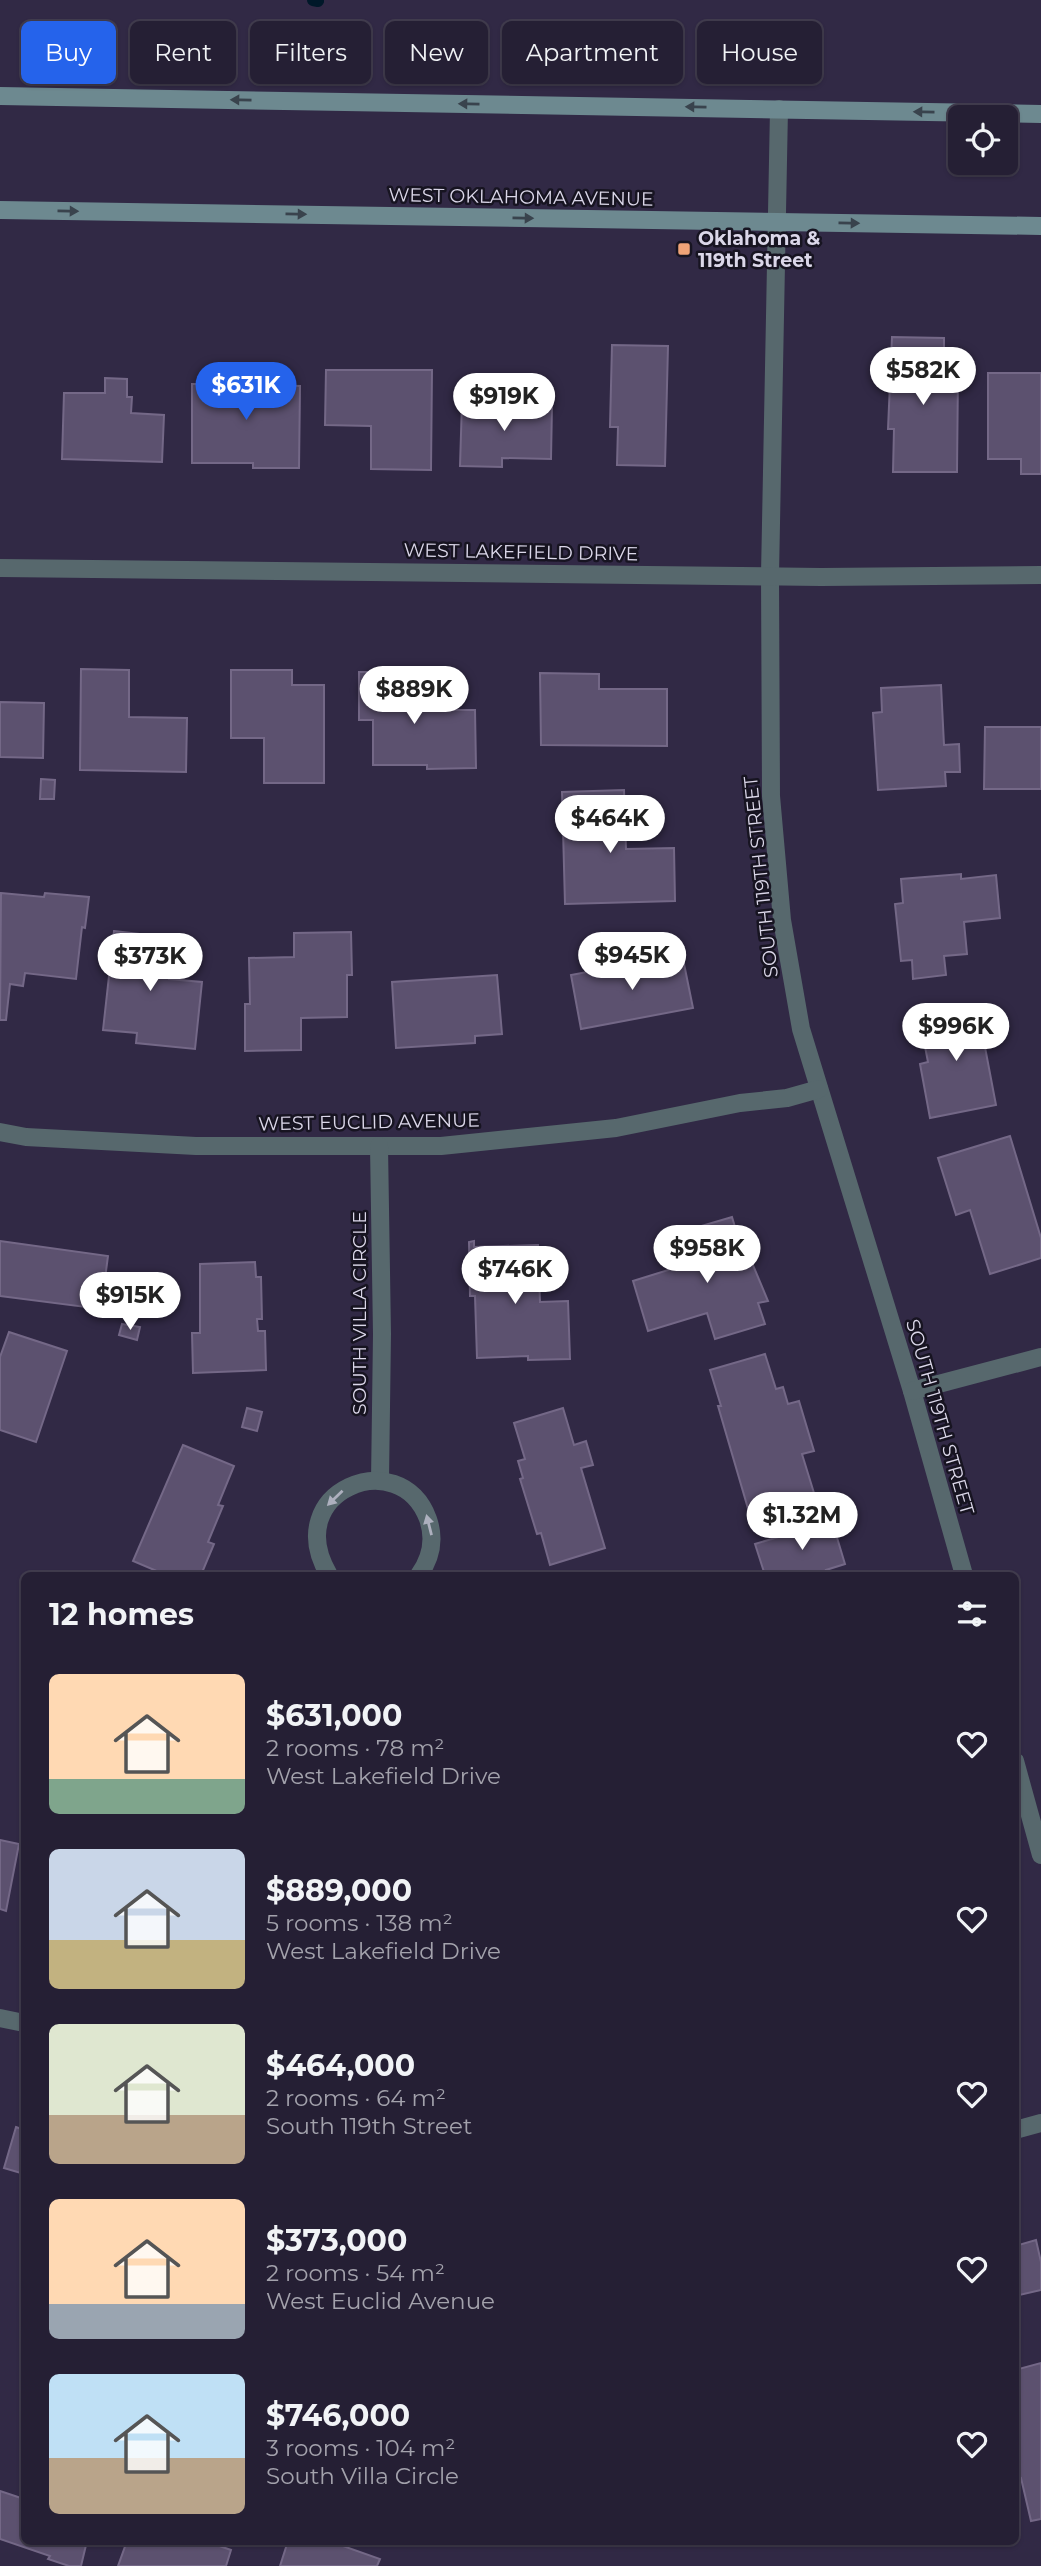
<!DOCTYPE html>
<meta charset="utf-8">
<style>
body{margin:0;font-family:Montserrat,sans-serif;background:#2d273c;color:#f1f3f6;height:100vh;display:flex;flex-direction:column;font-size:26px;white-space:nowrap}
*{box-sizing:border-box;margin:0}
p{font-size:23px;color:#a3a2ac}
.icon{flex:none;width:38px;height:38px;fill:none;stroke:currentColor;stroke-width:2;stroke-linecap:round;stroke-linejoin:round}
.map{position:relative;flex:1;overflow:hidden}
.drawer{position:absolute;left:21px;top:1572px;width:998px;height:973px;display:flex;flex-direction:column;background:#251f34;border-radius:10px;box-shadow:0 2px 5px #0004,0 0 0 2px #423d4f}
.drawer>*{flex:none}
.banner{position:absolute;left:21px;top:21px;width:999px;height:63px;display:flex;gap:14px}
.buttons{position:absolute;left:948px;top:105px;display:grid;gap:14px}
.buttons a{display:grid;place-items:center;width:70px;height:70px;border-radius:10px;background:#251f34;box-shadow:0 2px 5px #0004,0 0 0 2px #423d4f;font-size:35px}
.price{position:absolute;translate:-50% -60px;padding:0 16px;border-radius:24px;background:#fff;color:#222;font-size:23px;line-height:46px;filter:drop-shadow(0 2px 4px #0008)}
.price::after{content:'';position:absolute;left:50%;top:42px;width:21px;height:16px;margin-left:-10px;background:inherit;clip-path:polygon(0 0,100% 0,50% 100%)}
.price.on{background:#2563eb;color:#fff}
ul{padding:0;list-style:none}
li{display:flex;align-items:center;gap:21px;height:175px;padding:0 28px}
li span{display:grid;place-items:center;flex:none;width:196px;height:140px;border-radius:10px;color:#555}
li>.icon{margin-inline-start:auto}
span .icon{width:84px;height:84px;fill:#fffc;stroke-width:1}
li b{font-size:30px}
h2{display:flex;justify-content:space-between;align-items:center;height:84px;padding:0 28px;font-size:30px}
.pill{padding:0 24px;border-radius:10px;background:#251f34;box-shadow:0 2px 5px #0004,0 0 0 2px #423d4f;font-size:24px;line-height:63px}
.pill.on{background:#2563eb;color:#fff}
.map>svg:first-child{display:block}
</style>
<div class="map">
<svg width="1041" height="2566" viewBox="0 0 1041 2566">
<rect width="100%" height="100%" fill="#312945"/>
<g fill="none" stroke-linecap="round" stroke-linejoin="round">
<path stroke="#001829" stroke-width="12" d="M313,0L318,1"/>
</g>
<g fill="#5c516f" stroke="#746887" stroke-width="2">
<path d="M892,337L944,338V372H958L957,472H893L894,429H888Z"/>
<path d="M612,345L668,346L665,466L617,465L618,427H610Z"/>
<path d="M229,370H262V385L300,386L299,468H253V463H192V384H228Z"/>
<path d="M326,370H432L431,470L371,469V426L325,425Z"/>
<path d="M988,373H1041V474H1021V459H988Z"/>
<path d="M105,378L127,379V397H132L131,413L164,415L162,462L62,459L64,393H105Z"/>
<path d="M462,402L552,405L551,459L502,458V467L460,466Z"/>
<path d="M81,669L129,670V717L187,718L186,772L80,770Z"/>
<path d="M231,670H292V685H324V783H264V738H231Z"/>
<path d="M359,672H413V705H435V710H475L476,768L427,769V765H373V720H359Z"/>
<path d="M540,673L599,674V689H667V746L541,745Z"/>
<path d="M941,685L944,745L959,744L960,772H945L946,786L878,790L873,713L882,712L881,688Z"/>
<path d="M0,702L44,703L43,758L0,757Z"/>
<path d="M985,727H1041V789H984Z"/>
<path d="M41,779L55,780L54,799H40Z"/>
<path d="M624,790L626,849L674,848L675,901L565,904L562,792Z"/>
<path d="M961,874V879L996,875L1000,918L964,922L967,954L944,956L946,975L913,979L912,960L901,961L895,904L903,903L901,879Z"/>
<path d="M1,893L44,897L45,893L89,897L85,928L82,927L76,979L25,973L23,986L10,984L6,1020H0Z"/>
<path d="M114,931L173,938L169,979L202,982L195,1049L136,1043L137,1033L103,1030Z"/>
<path d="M351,932L352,975H347V1017L301,1018V1050L245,1051V1004H250L249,958L294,957V933Z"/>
<path d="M682,954L693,1008L581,1029L571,975Z"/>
<path d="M497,975L502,1034L475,1036V1043L396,1048L392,982Z"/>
<path d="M977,1005L996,1105L930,1118L920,1064L928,1062L919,1016Z"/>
<path d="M1010,1136L1041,1238V1258L990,1274L970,1210L956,1215L938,1158Z"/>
<path d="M732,1217L741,1247L745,1246L768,1301L758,1303L765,1324L715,1339L707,1313L648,1331L633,1281L697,1261L688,1230Z"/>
<path d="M0,1241L108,1256L101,1309L0,1296Z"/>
<path d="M474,1241V1247L538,1245L540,1302L568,1301L570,1359L528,1360V1356L477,1358L475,1296H470L469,1242Z"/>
<path d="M255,1262L256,1277H261L262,1319H257L258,1331H265L266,1370L193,1373L192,1333H200V1264Z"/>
<path d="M122,1324L140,1327L137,1340L119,1335Z"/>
<path d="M9,1332L67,1351L36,1442L0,1430V1357Z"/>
<path d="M765,1354L776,1389L783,1387L788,1404L799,1401L814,1451L802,1454L814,1493L749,1512L718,1406H721L710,1370Z"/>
<path d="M247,1408L262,1412L257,1431L242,1427Z"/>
<path d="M563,1408L574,1445L586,1441L593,1465L581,1468L605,1548L550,1565L541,1533L537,1534L520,1479L523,1478L518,1461L525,1459L514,1423Z"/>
<path d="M183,1445L234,1466L218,1505L223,1506L208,1542L214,1544L201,1575H166L133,1561Z"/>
<path d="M832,1521L845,1564L826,1570L828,1575H765L755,1544Z"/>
<path d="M0,1840L19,1844L6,1911L0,1909Z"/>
<path d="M16,2127L24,2130V2174L4,2168Z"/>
<path d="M1036,2240L1041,2262V2290L1015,2296V2246Z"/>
<path d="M1041,2363V2519L1031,2521L1021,2478L1015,2480V2370Z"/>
<path d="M0,2491L24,2499V2541H87L81,2566H69L48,2559L50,2556L0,2539Z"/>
<path d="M127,2541H205L231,2550L226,2566H118Z"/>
<path d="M288,2541H329L380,2559L377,2566H280Z"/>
</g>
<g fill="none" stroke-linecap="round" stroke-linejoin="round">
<g stroke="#57686d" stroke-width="18">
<path d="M779,109L770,575L771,796L782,920L801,1029L912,1391L964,1575"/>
<path d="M0,568L821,577L1041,575"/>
<path d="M0,1132L26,1137L196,1146H441L616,1128L740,1103L787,1098L819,1089"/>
<path d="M379,1146L382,1334L380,1481"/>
<path d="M912,1391L1041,1357"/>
<path d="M329,1575C279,1491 400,1443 428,1519C435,1539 431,1558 419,1575"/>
<path d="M1015,1761L1041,1855"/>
<path d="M0,2018L24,2023"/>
<path d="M1015,2130L1041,2123"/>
</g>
<g stroke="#6d8990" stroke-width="18">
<path d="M0,96L1041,114"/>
<path d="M0,210L1041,226"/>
</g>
</g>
<defs><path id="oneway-solid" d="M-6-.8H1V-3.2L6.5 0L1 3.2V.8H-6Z" transform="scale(1.75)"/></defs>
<g fill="#39434d">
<use href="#oneway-solid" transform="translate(241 100) rotate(-179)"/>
<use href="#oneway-solid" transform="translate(469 104) rotate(-179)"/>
<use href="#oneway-solid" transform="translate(696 107) rotate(-179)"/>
<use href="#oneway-solid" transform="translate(924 112) rotate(-179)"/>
<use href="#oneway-solid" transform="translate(68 211) rotate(1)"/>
<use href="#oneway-solid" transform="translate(296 214) rotate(1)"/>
<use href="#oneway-solid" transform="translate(523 218) rotate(1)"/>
<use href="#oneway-solid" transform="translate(849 223) rotate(1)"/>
</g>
<g fill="#adb0be">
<use href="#oneway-solid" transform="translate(335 1498) rotate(136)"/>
<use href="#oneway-solid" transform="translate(429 1525) rotate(-104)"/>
</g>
<rect fill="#efa377" stroke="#171421" stroke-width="2.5" x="677" y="242" width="14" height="14" rx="3.5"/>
<g text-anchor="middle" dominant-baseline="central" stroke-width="5" stroke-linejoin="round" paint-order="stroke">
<g font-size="19" fill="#dbd7e9" stroke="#171421">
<text transform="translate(521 197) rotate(1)">WEST OKLAHOMA AVENUE</text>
<text transform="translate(521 552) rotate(1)">WEST LAKEFIELD DRIVE</text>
<text transform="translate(761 877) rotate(-96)">SOUTH 119TH STREET</text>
<text transform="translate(369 1122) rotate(-1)">WEST EUCLID AVENUE</text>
<text transform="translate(359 1313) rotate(-90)">SOUTH VILLA CIRCLE</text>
<text transform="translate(940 1417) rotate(74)">SOUTH 119TH STREET</text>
</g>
<g font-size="19" font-weight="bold" fill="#dbd7e9" stroke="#171421" text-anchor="start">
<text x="698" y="238">Oklahoma &amp;<tspan x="698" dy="22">119th Street</tspan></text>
</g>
</g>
</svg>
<div class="buttons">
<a><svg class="icon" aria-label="locate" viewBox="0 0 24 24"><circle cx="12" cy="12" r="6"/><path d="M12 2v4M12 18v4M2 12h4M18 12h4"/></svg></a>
</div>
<b class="price" style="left:923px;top:407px">$582K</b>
<b class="price on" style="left:246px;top:422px">$631K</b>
<b class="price" style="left:504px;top:433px">$919K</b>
<b class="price" style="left:414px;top:726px">$889K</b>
<b class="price" style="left:610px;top:855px">$464K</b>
<b class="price" style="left:632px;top:992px">$945K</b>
<b class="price" style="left:150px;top:993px">$373K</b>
<b class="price" style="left:956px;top:1063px">$996K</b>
<b class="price" style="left:707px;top:1285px">$958K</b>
<b class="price" style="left:515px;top:1306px">$746K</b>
<b class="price" style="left:130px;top:1332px">$915K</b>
<b class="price" style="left:802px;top:1552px">$1.32M</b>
<div class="banner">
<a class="pill on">Buy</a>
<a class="pill">Rent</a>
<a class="pill">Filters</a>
<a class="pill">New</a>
<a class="pill">Apartment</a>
<a class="pill">House</a>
</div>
<section class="drawer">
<h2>12 homes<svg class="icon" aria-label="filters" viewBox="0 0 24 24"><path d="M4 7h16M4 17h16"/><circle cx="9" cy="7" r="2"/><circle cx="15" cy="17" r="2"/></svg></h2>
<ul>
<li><span style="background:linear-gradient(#ffd9b3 75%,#7fa58c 0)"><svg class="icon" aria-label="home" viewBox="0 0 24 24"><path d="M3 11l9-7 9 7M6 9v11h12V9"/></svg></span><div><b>$631,000</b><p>2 rooms · 78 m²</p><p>West Lakefield Drive</p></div><svg class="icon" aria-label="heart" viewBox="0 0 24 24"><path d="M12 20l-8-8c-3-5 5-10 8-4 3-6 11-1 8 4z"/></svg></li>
<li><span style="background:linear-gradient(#c9d6e8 65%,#c2b280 0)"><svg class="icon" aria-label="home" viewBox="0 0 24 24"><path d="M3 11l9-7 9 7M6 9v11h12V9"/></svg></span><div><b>$889,000</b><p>5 rooms · 138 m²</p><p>West Lakefield Drive</p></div><svg class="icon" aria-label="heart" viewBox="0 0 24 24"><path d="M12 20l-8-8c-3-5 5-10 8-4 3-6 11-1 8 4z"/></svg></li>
<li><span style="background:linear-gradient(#dfe7d0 65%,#b9a48a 0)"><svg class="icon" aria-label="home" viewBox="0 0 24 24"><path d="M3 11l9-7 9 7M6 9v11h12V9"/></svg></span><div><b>$464,000</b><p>2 rooms · 64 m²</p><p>South 119th Street</p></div><svg class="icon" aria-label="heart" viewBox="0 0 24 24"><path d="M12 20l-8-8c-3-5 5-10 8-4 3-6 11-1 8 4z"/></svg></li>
<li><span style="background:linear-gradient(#ffd9b3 75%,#9aa5b1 0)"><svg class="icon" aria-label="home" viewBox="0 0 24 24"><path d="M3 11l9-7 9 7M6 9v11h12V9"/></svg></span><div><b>$373,000</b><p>2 rooms · 54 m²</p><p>West Euclid Avenue</p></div><svg class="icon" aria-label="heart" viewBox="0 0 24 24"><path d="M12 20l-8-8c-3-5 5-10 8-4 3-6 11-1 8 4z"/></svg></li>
<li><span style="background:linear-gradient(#bfe0f5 60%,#b9a48a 0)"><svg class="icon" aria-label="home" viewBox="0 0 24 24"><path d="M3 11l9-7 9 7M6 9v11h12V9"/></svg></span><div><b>$746,000</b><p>3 rooms · 104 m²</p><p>South Villa Circle</p></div><svg class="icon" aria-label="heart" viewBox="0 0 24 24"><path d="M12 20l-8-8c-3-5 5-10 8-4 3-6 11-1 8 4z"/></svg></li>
</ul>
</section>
</div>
